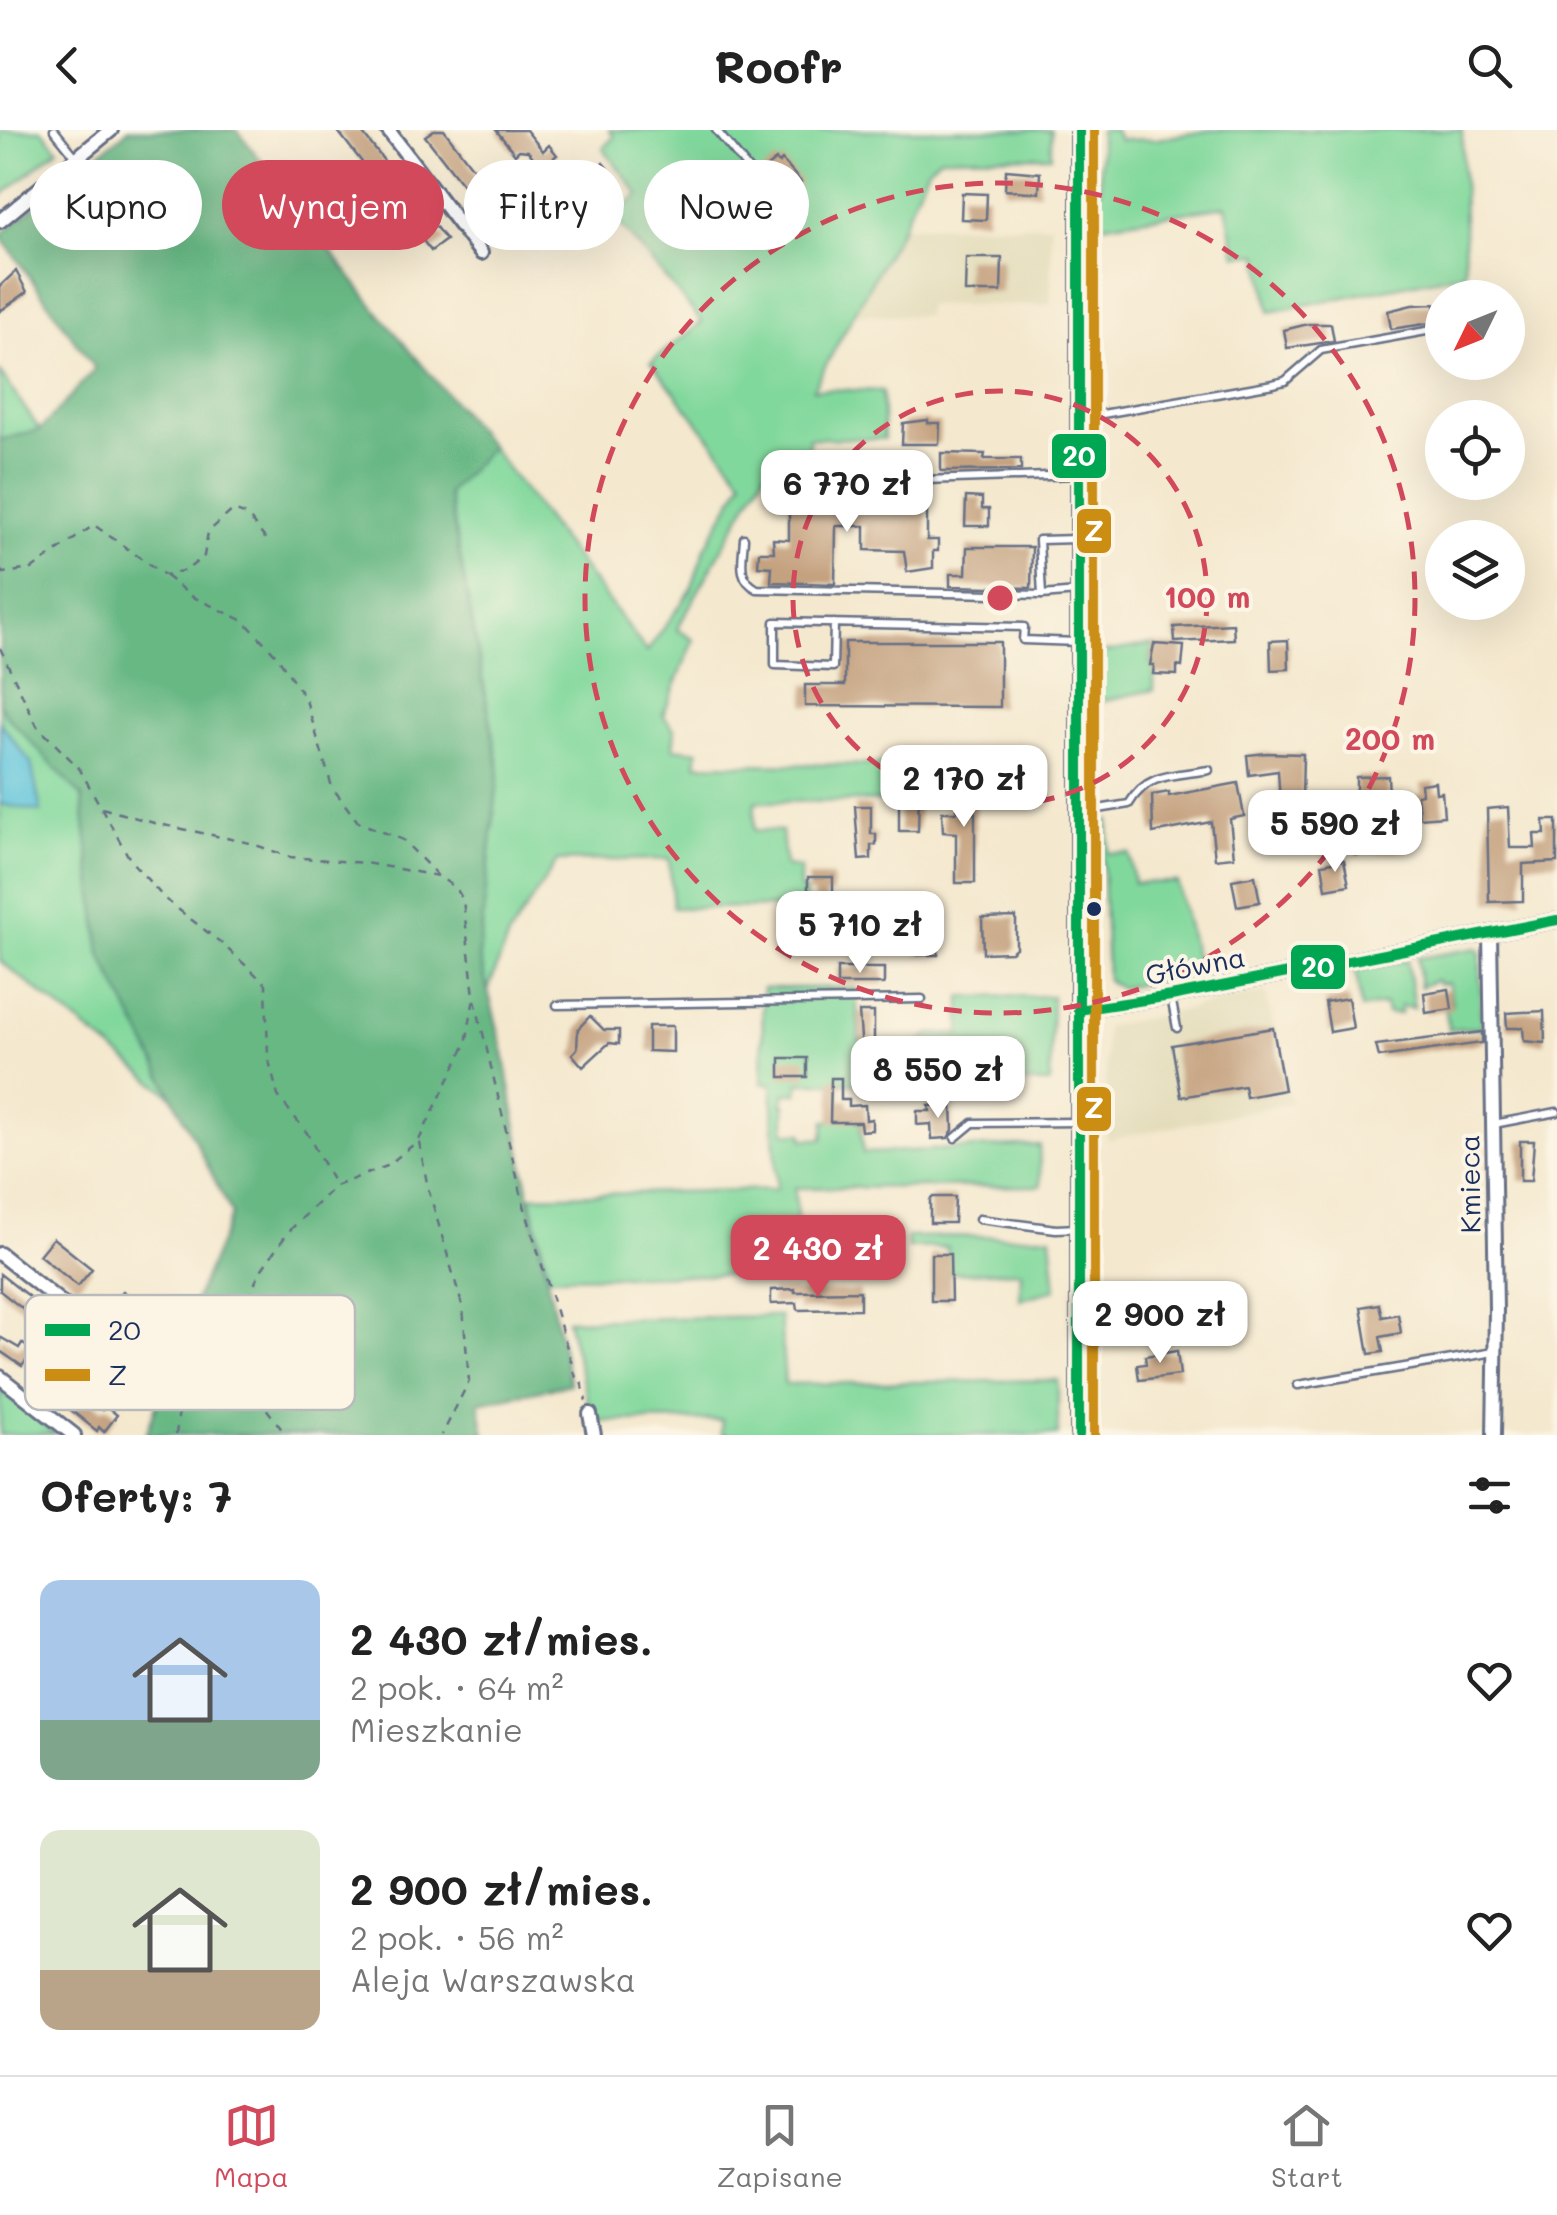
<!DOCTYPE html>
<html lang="pl">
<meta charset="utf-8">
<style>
body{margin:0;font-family:Mali,sans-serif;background:#f6f6f6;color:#222;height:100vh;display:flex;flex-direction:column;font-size:38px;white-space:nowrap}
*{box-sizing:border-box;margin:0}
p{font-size:32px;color:#767676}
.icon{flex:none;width:55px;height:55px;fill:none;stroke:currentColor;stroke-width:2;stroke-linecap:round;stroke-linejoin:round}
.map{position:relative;height:1305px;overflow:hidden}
.details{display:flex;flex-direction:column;background:#fff;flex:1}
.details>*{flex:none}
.top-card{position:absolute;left:30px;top:30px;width:1000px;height:90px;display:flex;gap:20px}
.needle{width:65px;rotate:227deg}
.buttons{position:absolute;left:1425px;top:150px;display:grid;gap:20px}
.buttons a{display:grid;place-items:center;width:100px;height:100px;border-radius:50%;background:#fff;box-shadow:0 10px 40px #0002;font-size:50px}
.price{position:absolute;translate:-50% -85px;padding:0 22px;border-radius:20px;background:#fff;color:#222;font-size:32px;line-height:65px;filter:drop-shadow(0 2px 5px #0008)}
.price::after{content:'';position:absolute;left:50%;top:60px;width:30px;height:22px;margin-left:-15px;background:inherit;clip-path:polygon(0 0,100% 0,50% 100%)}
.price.on{background:#d1495b;color:#fff}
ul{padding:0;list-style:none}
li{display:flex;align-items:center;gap:30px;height:250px;padding:0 40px}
li span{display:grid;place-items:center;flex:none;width:280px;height:200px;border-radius:20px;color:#555}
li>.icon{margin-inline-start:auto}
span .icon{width:120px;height:120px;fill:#fffc;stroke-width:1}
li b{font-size:42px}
h2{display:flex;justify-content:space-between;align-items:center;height:120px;padding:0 40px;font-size:42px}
.pill{padding:0 35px;border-radius:45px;background:#fff;box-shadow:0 10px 40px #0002;font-size:35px;line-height:90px}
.pill.on{background:#d1495b;color:#fff}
header{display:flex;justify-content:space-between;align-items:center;height:130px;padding:0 40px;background:#fff;font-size:45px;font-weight:800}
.tab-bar{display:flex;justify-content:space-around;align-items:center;height:140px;border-top:2px solid #e0e0e0;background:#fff;font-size:28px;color:#767676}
.tab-bar a{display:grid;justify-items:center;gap:5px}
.tab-bar .on{color:#d1495b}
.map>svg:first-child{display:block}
</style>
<header><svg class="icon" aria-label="back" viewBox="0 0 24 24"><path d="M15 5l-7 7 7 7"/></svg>Roofr<svg class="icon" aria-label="search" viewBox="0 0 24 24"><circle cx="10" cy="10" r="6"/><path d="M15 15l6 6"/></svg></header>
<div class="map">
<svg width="1557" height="1305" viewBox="0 0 1557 1305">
<rect width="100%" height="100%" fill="#fcf5e5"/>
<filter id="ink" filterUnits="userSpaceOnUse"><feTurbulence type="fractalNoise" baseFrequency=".01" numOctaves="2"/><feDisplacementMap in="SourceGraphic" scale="20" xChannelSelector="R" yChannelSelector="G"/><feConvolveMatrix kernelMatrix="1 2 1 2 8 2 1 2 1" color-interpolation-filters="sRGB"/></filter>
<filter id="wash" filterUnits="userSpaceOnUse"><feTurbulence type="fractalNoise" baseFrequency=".0048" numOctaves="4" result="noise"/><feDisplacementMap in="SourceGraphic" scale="40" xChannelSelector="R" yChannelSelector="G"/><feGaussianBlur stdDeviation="2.25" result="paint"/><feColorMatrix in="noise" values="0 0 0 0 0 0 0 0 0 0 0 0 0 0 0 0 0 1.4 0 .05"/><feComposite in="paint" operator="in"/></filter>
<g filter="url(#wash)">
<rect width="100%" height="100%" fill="#f4e8ce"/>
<g fill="#e3dcba">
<path d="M1051,95V175H927L926,186L851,184L902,96Z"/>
<path d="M1266,862L1291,973L1107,1010L1105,897Z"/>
</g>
<g fill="#81d89c" stroke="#4e847d" stroke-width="2.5">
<path d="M0,0H42L58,19L0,67Z"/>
<path d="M609,0H1051V26L940,27L928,38L902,96L813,259L882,261L884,309L809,308V340H766L677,499L694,510L663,585L675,600L673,618L698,621L696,634L933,635L932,661H899V671L755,672L754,700L782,701L785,736L800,738V760H805L806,777L673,778L669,729L557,731L508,807L488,861L479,825L499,637L448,363L491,317L647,522L691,460L705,418L743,350L651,232L702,192L614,87L639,65L603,18L614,7Z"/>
<path d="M1100,0H1115L1119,10L1157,9L1211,0H1462L1465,143L1270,182L1259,124L1236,125L1226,76L1100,95Z"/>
<path d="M0,242L40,300L0,310Z"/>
<path d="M1154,514L1150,534L1154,535V560L1101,571L1100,523Z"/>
<path d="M0,566L82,667L101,825L178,971L0,831Z"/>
<path d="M1101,690H1109L1108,723H1129L1134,753L1177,752L1196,830L1213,831L1214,840L1120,858L1107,850Z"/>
<path d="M1477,818L1480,821L1481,897L1449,900L1445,876L1452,874L1448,853L1438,854L1437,850L1420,857L1417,828Z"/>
<path d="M1407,830L1414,878L1400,876V884L1387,883L1385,874L1361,879L1356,840Z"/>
<path d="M763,858H856L859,910H874L872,914L861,915L862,931L915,929V915L929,904H961V867L1052,866L1050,953H799L798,963H785L782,974H785V1003H803V1009H823L825,991L860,990L863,1023L1039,1015L1041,1056L795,1058L798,1102L791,1105L793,1144L549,1147L530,1066L777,1059L772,954L762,953Z"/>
<path d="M1051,1106L1056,1159L1020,1170L1021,1141L948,1143L947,1117L908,1118L907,1107Z"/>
<path d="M780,1186L785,1254L1058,1250V1305H722V1290L593,1291L567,1190Z"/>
<path d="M0,1259L55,1303L0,1305Z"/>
</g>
<path fill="#68b884" stroke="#427471" stroke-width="2.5" d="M128,0H237L382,187L491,317L448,363L499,637L479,825L504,923L529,1066L570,1254L479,1273L485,1305H146L181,1203L232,1084L101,825L82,667L7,586L0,574V310L40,300L95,239L0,105Z"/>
<path fill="#5fc5dc" stroke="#3d7a9d" stroke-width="2.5" d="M0,592L31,633L41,682L0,674Z"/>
<g id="blocks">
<g fill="#c4a17f">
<path d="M337,0H360L446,110L431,121Z"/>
<path d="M434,0H444L516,94L502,105L425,6Z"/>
<path d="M496,0H526L543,21L549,15L557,25L541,37L528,21L519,20L515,24Z"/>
<path d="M776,30L779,33L782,30L801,52L797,55L800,58L786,70L762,41Z"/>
<path d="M603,33L621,55L606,66L589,44Z"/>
<path d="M1006,40L1040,43L1039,63L1005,60Z"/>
<path d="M962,63L987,64L986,90L961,89Z"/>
<path d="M966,128H1002L1001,162H965Z"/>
<path d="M16,141L27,162L0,181V156Z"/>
<path d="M1435,174L1438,192L1391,199L1388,181L1412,175Z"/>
<path d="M1308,194H1331L1334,211L1287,218L1284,200Z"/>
<path d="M928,290V293H940L939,314H902L903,293Z"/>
<path d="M941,323L985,324L984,329H1021V340L941,341Z"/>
<path d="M885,366V370H927V410H938V421H933V438L907,442L904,421L865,420V396H836L835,454L771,452L772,437L758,436L759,422H774L773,409L789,410V367Z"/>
<path d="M966,367L982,368V379H989V396H965Z"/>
<path d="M967,417H1032L1031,458L950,456V444H966Z"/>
<path d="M1233,494L1234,509L1175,512L1174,497Z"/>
<path d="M1288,510L1289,539L1271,540L1270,511Z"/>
<path d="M845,512H1000V577L805,576V555H845Z"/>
<path d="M1154,514L1184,516L1182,537L1177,536V545L1153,544L1154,535H1150Z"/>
<path d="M1267,623L1303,624L1302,670L1280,673L1278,641L1249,645L1247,625Z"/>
<path d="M1388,646L1389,666L1356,668V647Z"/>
<path d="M958,647H975V753H956V703L943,702L942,682H957Z"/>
<path d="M1435,652L1436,663L1442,662L1444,686L1419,688L1417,665L1422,664L1421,654Z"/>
<path d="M1238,653L1244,686L1230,689L1234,727L1215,729L1211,692L1153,703L1152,665L1169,662V666Z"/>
<path d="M899,661H919L918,701H899Z"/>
<path d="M855,676H871V704H876V715H871V729L859,730Z"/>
<path d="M1508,677L1510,718H1535L1534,704H1545L1544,690H1557V732L1523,734V771L1489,772L1487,679Z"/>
<path d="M1409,688L1412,721L1355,725L1354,697L1390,696V689Z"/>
<path d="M1344,730L1349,755L1326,759L1322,734Z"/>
<path d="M1255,746L1260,772L1237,776L1232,750Z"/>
<path d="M808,747H833V764H826V772L814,771L813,764H808Z"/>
<path d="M1016,787V818L1011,822L983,823L982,788Z"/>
<rect x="917" y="799" width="21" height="26"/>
<rect x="837" y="838" width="47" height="16"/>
<path d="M1449,859L1452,879L1426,883L1424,863Z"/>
<path d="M1348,868L1353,898L1330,902L1325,872Z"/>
<path d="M1544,881L1545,913L1524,911L1523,898H1507L1506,883Z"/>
<path d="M859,882H874V922H917V934H863Z"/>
<path d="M590,886L604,900H619V914L609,913L583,937L572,924L577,919L578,899Z"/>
<path d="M648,896H673V922L648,921Z"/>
<path d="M1273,898L1284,960L1246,967L1244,956L1181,967L1172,915Z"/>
<path d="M1482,902V913L1379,927L1376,915Z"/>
<rect x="780" y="928" width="27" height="19"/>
<path d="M831,948H841V970H849V976L865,975L866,990L872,989V1000L861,1001L860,992H830Z"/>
<path d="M952,975L953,1000L948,1008L932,1009L931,994L917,995V981H930L929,976Z"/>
<path d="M1520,1011H1534L1531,1051H1520Z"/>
<path d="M933,1067H955L954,1093H930V1070Z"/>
<path d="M53,1108L92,1139L78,1156L39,1125Z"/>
<path d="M931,1124H950L951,1171H931Z"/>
<path d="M0,1144L56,1188L48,1199L0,1161Z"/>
<path d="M795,1159V1162L860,1161V1179L798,1180L797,1173L771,1174V1160Z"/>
<path d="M123,1161L159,1189L145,1206L125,1195L109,1178Z"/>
<path d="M1379,1174L1382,1187L1398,1184L1401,1203L1380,1207L1383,1222L1369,1224L1361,1177Z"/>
<path d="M0,1207L19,1218L22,1213L34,1222L22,1236L0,1221Z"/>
<path d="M1177,1221L1180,1245L1139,1250L1137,1235L1146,1234L1145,1226Z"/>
<path d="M61,1243L72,1252L68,1257L90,1274L91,1271L102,1280L106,1276L117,1285L104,1302L99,1297L97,1301L52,1265L54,1262L49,1258Z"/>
</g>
</g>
</g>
<g filter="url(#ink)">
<use href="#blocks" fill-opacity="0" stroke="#677085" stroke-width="2.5"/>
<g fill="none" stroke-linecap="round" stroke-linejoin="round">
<defs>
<g id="service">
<path d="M54,0L75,26"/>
<path d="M716,0L776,73"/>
<path d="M1079,284L1097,285L1273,254L1285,251L1321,220L1432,200"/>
<path d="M775,355L1077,345"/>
<path d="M744,408C743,429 736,448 757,459L1042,465L1077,462"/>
<path d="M1042,465L1039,410L1077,409"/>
<path d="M834,493L833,537L775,535V492L1024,497L1023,510L1078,512"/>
<path d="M1080,682L1129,674C1147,642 1175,646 1209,640"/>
<path d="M1171,867L1177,898"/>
<path d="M557,875L922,869"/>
<path d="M1494,994L1557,982"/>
<path d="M955,1008L973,993L1077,992"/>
<path d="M979,1089L1056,1099L1078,1098"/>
<path d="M1298,1255L1494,1222"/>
</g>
<g id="minor">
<path d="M388,0L481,123"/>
<path d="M0,91L111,0"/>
<path d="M1490,803L1496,1179L1494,1305"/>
<path d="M1078,880L1171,866L1557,790"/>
<path d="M0,1124L146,1240"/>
<path d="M0,1247L74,1305"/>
<path d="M590,1284L594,1305"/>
</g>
<path id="tertiary" d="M1079,1305V0"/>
</defs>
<use href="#service" stroke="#677085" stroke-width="11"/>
<use href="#minor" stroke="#677085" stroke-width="18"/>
<use href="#tertiary" stroke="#677085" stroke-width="20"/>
<g stroke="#677085" stroke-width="2.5" stroke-dasharray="8 8" stroke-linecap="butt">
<path d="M0,440L3,443L32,439L94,395L166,446L188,439L204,426L208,402L233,380L247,385L267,411"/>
<path d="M166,446L191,466L244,491L277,526L306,570L332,657L358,692L403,710L437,745"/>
<path d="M0,518L37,596L79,638L131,731L165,769L220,812L266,854L268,927L278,966L307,1003L335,1056"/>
<path d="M102,678L154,693L250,713L290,727L365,733L438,746L456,758L463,770L474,866L487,920L523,1072L577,1251H581L586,1271"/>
<path d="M419,1012L428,1058L463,1178L469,1251L442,1305"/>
<path d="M219,1215L286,1305"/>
<path d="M176,1305L182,1252L238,1186L262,1139L289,1101L335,1056L387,1036L419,1010L466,914L474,868"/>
</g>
<use href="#service" stroke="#fff" stroke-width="6"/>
<use href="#minor" stroke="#fff" stroke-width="12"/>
<use href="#tertiary" stroke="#fff" stroke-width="15"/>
<defs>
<g id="bus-1">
<path d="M1079,0V1305"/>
<path d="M1078,880L1171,866L1557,790"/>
</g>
<path id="bus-2" d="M1094,0V1305"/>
</defs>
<use href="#bus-1" stroke="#fcf5e5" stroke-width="18"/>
<use href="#bus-2" stroke="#fcf5e5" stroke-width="18"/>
<use href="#bus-1" stroke="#00a651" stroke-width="10"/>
<use href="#bus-2" stroke="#cb8e13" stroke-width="10"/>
</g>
</g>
<g fill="none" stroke="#d1495b" stroke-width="5" stroke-dasharray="18 12">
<circle cx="1000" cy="468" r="207"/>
<circle cx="1000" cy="468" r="415"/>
</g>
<circle fill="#1b2f5e" stroke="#fcf5e5" stroke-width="4" cx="1094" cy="779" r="9"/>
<g text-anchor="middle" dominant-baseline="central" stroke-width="8" stroke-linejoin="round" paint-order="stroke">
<g font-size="28" fill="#1b2f5e" stroke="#fcf5e5">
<text transform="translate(1195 835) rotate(-11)">Główna</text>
<text transform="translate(1469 1054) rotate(-91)">Kmieca</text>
</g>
</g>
<rect x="25" y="1165" width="330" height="115" rx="15" fill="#fcf5e5" stroke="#b8babc" stroke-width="2.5"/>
<rect x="45" y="1194" width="45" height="12" fill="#00a651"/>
<rect x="45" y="1239" width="45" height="12" fill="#cb8e13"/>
<g font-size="28" fill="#1b2f5e">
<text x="108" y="1210">20</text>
<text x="108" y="1255">Z</text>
</g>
<circle cx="1000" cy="468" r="15" fill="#d1495b" stroke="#fcf5e5" stroke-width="5"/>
<g font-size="30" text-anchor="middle" font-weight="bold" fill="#d1495b" stroke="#fcf5e5" stroke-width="8" stroke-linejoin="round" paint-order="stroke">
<text x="1207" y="478">100 m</text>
<text x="1390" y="620">200 m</text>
</g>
<g stroke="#fcf5e5" stroke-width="4">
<rect x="1050" y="302" width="58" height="48" rx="10" fill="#00a651"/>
<rect x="1075" y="377" width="38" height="48" rx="10" fill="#cb8e13"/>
<rect x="1289" y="813" width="58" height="48" rx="10" fill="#00a651"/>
<rect x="1075" y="955" width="38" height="48" rx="10" fill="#cb8e13"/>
</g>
<g font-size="28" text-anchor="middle" font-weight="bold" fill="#fff">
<text x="1079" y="336">20</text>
<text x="1094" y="411">Z</text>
<text x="1318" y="847">20</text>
<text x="1094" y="988">Z</text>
</g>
</svg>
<div class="buttons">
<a><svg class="needle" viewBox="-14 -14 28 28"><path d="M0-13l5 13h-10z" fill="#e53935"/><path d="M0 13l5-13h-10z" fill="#767676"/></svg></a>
<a><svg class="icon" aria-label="locate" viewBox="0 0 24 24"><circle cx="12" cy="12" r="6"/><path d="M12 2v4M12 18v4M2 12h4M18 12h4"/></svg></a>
<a><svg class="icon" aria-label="layers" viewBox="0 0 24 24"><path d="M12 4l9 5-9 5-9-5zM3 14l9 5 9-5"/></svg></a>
</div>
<b class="price" style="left:847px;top:405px">6 770 zł</b>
<b class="price" style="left:964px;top:700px">2 170 zł</b>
<b class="price" style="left:1335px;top:745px">5 590 zł</b>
<b class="price" style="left:860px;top:846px">5 710 zł</b>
<b class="price" style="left:938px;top:991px">8 550 zł</b>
<b class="price on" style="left:818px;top:1170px">2 430 zł</b>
<b class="price" style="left:1160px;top:1236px">2 900 zł</b>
<div class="top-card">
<a class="pill">Kupno</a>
<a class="pill on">Wynajem</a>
<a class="pill">Filtry</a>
<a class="pill">Nowe</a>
</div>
</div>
<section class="details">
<h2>Oferty: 7<svg class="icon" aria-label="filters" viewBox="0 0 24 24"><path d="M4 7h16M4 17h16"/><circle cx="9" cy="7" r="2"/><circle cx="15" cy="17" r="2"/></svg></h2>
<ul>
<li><span style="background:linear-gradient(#a9c7e8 70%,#7fa58c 0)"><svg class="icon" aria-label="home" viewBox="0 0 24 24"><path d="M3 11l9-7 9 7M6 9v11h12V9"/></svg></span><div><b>2 430 zł/mies.</b><p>2 pok. · 64 m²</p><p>Mieszkanie</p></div><svg class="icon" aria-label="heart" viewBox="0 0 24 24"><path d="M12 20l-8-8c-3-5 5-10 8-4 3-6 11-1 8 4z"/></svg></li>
<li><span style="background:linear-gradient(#dfe7d0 70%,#b9a48a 0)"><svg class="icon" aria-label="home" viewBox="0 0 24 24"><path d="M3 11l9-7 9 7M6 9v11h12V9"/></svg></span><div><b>2 900 zł/mies.</b><p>2 pok. · 56 m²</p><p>Aleja Warszawska</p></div><svg class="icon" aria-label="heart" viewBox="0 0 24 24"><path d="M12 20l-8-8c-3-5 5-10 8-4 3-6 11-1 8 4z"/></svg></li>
</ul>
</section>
<nav class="tab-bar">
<a class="on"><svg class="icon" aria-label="map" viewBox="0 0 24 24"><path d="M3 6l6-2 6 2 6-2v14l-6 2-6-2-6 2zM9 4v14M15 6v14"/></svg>Mapa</a>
<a><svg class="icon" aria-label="saved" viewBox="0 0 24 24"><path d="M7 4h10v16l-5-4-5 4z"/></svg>Zapisane</a>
<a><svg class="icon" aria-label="home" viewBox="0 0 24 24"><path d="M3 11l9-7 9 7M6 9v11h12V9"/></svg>Start</a>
</nav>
